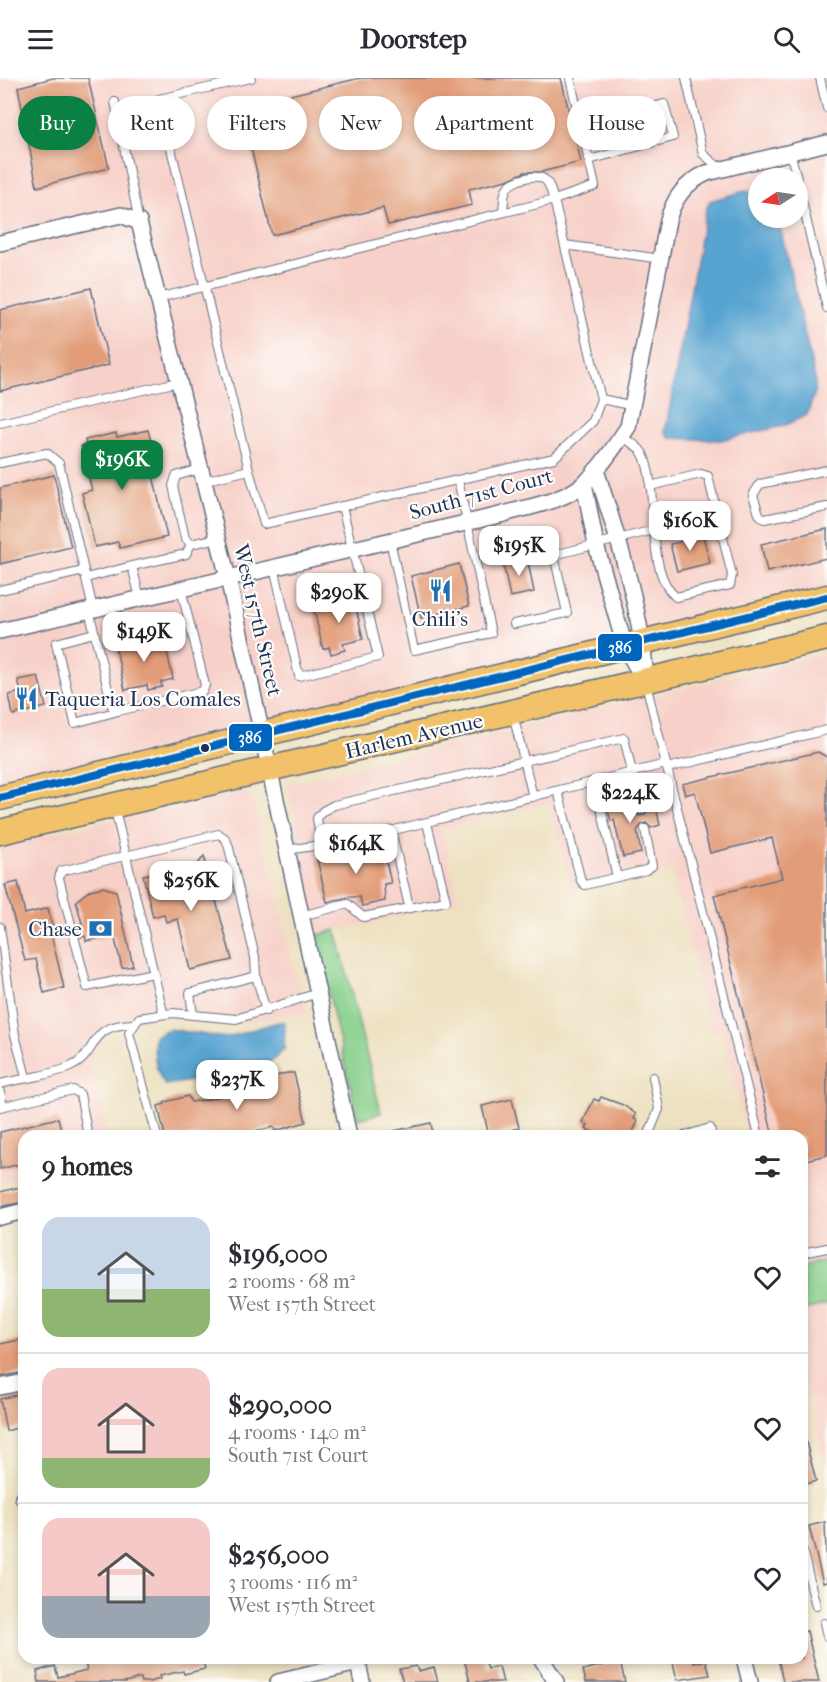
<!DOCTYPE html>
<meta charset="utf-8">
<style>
body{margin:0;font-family:"IM FELL French Canon",serif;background:#f7f7f7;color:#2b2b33;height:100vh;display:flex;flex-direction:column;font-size:22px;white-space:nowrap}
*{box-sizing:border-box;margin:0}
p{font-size:20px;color:#7c7c81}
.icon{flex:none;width:33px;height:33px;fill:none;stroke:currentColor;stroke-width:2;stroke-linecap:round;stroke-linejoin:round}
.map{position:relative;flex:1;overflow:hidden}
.sheet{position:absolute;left:18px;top:1052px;width:790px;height:534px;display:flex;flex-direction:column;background:#fff;border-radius:18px;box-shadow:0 3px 9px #0003}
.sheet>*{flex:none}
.hud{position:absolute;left:18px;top:18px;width:792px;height:54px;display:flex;gap:12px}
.needle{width:39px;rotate:258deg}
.tools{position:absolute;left:748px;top:90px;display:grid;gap:12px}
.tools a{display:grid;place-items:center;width:60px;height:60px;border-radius:50%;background:#fff;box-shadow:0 3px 9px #0003;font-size:30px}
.price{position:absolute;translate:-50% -51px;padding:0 14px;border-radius:12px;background:#fff;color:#222;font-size:20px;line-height:39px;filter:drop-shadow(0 2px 3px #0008)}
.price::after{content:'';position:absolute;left:50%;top:36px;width:18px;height:14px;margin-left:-9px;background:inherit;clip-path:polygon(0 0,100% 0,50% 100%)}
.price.current{background:#0b8043;color:#fff}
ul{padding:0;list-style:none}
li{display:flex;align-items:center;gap:18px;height:150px;padding:0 24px}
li+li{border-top:2px solid #e1e1e2}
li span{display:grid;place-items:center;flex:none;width:168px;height:120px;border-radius:18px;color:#555}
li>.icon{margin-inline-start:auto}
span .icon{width:72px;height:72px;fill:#fffc;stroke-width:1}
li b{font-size:26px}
h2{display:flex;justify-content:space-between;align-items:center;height:72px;padding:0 24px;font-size:26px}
.chip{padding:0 21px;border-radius:27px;background:#fff;box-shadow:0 3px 9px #0003;font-size:21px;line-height:54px}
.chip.current{background:#0b8043;color:#fff}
header{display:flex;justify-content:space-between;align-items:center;height:78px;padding:0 24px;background:#fff;font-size:27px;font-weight:800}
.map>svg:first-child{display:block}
</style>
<header><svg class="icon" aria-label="menu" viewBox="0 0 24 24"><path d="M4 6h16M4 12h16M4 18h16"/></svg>Doorstep<svg class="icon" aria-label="search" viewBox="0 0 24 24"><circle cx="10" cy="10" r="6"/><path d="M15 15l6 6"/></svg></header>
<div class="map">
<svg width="827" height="1604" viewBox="0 0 827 1604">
<rect width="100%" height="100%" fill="#fdfcf7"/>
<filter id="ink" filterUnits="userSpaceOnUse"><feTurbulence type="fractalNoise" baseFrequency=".0167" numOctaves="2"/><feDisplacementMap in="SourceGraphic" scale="12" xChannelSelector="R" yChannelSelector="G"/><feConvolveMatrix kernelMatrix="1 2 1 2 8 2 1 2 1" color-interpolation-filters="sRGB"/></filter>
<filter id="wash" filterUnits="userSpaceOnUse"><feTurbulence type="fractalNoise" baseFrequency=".008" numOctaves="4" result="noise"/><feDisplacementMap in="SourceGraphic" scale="24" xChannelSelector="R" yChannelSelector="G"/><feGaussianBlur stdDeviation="1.35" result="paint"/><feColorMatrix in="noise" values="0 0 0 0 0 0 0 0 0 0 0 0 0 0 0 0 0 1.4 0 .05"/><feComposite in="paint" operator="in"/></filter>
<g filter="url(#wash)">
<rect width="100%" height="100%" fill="#eee1c1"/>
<g fill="#f7d1c9" fill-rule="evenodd">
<path d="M0,0H827V510L0,711ZM759,100H798V140H759Z"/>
<path d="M827,575V1183L803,1189L802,1058L746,1057L722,952L710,954L671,792L572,813L549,725L442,751L459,823L315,858L288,706Z"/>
<path d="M245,713L255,726L296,901L307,935L225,947L151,940L105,956L89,985L108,1057L24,1058V1099L0,1105V767Z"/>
<path d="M827,1226V1392L803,1293L802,1232Z"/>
</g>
<g fill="#87cf8b" stroke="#517f74" stroke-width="1.5">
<path d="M336,852L381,1035L358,1041L315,858Z"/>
<path d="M827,1183V1226L803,1232V1189Z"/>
</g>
<g fill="#58a4d1" stroke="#3a6a98" stroke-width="1.5">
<path d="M745,113H759V140H778L815,301V314L807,337L783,348L720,362L670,360L665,353L667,344L705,134L710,123Z"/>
<path d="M278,944H285L284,971L275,981L248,992L232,989L222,991L215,999L165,1007C154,992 153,975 155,958L169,951L226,960Z"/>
</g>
<g id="blocks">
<g fill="#e29c78">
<path d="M53,0H88L109,90L37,109L18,9Z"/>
<path d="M360,0H561L581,84L541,94H525L507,102L469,111L472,127L388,147L383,130L272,157L241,29Z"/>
<path d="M91,210L109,287L0,313V232Z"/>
<path d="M148,352L155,379L149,380L167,459L120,470L118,464L95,469L82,415L92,412L81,368L86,366L85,362L116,355L117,359Z"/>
<path d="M54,397L71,469L0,486V410Z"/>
<path d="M827,451V480L767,494L761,466Z"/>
<path d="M696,452L698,459L703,458L710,485L677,493L670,466L685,463L683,455Z"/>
<path d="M527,479L534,514L510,519L503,485Z"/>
<path d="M459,486L469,528L421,540L411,498Z"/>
<path d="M352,512L363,561L343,566L345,572L331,576L329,569L323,571L314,532L344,525L342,514Z"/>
<path d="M163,556L173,601L161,604L162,609L148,612L147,607L125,612L115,567Z"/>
<path d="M38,598L46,629L13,637L9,617L21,614L18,602Z"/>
<path d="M818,674L827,679V1077L802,1083V1058H773L714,817L782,800L772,760L710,775L695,714L685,717L682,706Z"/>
<path d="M628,718L632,735L635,734L639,738L645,737L647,731L656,729L660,747L651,750L646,745L641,747L637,753L641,775L623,779L614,742L611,743L608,732L612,731L609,722Z"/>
<path d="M375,767L376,772L383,770L391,805L384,806L385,823L362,828L360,819H349L327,824L317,781Z"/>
<path d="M204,778L232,882L190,892L178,841L166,844L164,836L153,839L143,797L198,786Z"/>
<path d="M18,804L25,836L48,830L53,851L50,852L64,910L44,915L36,881L25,883L5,807Z"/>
<path d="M103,809L116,813L133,888L122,890L114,857L86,863L85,858L80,859L77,847L82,845L76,823L90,812Z"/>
<path d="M287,995H294L306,1044L275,1053L273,1049L250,1054L251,1058H165L158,1028L165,1026V1024L188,1018L191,1024L205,1022L262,1007L261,1002Z"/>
<path d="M601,1019L623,1027L636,1036L634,1041L638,1043L631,1058H591L593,1054L586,1051L588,1047L583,1044L594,1021L599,1023Z"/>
<path d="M512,1021L519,1050L489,1058L482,1028Z"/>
<path d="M58,1040L63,1058H24V1085L0,1091V1054Z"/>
<path d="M431,1045L433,1058H393V1053Z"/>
<path d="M24,1108V1124L0,1129V1114Z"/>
<path d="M24,1261V1294L0,1299V1266Z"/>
<path d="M24,1315V1348L6,1353L0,1321Z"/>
<path d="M806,1364L816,1403L802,1407V1365Z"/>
<path d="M825,1444L827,1504L823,1505L809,1448Z"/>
<path d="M807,1553L819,1604H783L778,1580H802V1554Z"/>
<path d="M93,1580H155V1582L202,1580L205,1591L184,1596L183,1593L159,1598L160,1601L149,1604H141L140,1600L125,1604H39L37,1593L55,1588L58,1599L87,1592L84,1582Z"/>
<path d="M472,1580H484L488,1591L499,1589L503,1604H470L464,1581Z"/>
<path d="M672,1580H693L694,1585L706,1582L710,1597L677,1602Z"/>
<path d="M620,1583L625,1604H586L583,1592Z"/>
<path d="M416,1588L418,1593L434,1589L438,1604H403L399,1591Z"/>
</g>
</g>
</g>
<g filter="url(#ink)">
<use href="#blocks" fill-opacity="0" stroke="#656d81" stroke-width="1.5"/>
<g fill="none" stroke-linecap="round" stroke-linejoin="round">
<defs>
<g id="lane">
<path d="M686,0L703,76L721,91"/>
<path d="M820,0L827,30"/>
<path d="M115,24L139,144"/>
<path d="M581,48L664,26L673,59L589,82"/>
<path d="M790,74L797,100"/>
<path d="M798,106L827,230"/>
<path d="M565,167L661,181"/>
<path d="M158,220L554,122L595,108L570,0"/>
<path d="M601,321L634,328"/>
<path d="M0,345L178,304"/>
<path d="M621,359C629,363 639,368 643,376C660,411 644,494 676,519L730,507L732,497L708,398L701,396L650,408"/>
<path d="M0,385L47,375L59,385L93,531"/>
<path d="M200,391L176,398L173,408L185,460L191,466L218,460"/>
<path d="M249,392L159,21L251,0"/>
<path d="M827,392L760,406L753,417L759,436L764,441L827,429"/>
<path d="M203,403L249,392L264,446L554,380L593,343L601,321L554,122C552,117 550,108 547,104C539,93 513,102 507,110C503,116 504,127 503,134"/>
<path d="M549,456L554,477"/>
<path d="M390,462L414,572L491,555L458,402"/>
<path d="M274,489L299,598L378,579L342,428"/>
<path d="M86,500L132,488"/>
<path d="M0,512L84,493"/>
<path d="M140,520L132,488L186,476L191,466"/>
<path d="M89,532L112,628L118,633L203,613L205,607L181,511"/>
<path d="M514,546L567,535L554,477L654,452"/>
<path d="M94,555L56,565L75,645L118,633"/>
<path d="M646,606L759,1058"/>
<path d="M513,636L533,719"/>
<path d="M667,690L827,652"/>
<path d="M595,704L617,799"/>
<path d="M558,713L581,803L585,807L646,792L652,788L645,751"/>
<path d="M115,732L163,934"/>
<path d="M391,753L409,828"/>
<path d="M321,768L317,740L323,733L334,727L624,660L641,732"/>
<path d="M287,772L353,762L666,686"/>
<path d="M301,838L348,826L363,839L446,823L427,745"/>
<path d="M0,849L15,957L26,999"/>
<path d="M153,895L87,909L59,800L61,793L219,756L226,761L229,770L255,879L256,898"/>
<path d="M193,937L190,915L256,898L266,933"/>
<path d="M0,1006C22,1000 49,998 70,989C100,976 86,947 132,946"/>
<path d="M0,1014L3,1028"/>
<path d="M0,1029L73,1012L80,1016L88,1058"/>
<path d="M157,1058L129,955L139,940L173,935L236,941L318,915"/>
<path d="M336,1058L349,1054"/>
<path d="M648,1058L659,1031L653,999"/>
<path d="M684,1058L710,1050L712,1058"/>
<path d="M802,1175L827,1170"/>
<path d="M802,1471L816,1528"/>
<path d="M824,1545L827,1558"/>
</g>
<g id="street">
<path d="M0,165L121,137L139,144L228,500L349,1058"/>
<path d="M596,392C618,461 642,531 646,604"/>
<path d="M584,405L596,467L625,569L644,602"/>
<path d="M0,553L500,437C527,429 564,424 586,404C602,388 615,368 628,349L668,142C674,120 685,105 707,95L827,65"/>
<path d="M0,1139L24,1133"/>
<path d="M0,1309L24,1304"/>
<path d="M23,1420L24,1419"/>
<path d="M541,1580L556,1604"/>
<path d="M744,1580L750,1604"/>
<path d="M278,1604L358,1585L362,1604"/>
</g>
<g id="primary">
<path d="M0,720L827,519"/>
<path d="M0,754L827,560"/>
</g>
</defs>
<use href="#lane" stroke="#656d81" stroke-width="10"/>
<use href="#street" stroke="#656d81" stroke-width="18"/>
<use href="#primary" stroke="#656d81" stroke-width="27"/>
<use href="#lane" stroke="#fff" stroke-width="8"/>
<use href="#street" stroke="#fff" stroke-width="15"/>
<use href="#primary" stroke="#f2c26a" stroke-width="24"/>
<defs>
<path id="bus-1" d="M0,720L827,519"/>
</defs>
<use href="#bus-1" stroke="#fdfcf7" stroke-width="12"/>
<use href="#bus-1" stroke="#0065bd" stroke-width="8"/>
</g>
</g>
<defs>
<symbol id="restaurant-bare" viewBox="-9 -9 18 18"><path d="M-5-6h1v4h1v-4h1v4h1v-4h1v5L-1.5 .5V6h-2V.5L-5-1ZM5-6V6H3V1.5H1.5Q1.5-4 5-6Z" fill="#1f6fb2" stroke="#fdfcf7" stroke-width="2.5" paint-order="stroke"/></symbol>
<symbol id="bank-bare" viewBox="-9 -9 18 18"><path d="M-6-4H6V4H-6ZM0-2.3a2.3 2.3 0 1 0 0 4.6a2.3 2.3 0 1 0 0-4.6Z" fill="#1f6fb2" stroke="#fdfcf7" stroke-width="2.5" paint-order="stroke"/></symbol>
</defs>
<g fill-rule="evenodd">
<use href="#restaurant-bare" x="424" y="496" width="33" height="33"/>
<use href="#restaurant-bare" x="10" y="604" width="33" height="33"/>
<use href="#bank-bare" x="84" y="834" width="33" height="33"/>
</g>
<circle fill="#1b2f5e" stroke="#fdfcf7" stroke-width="2" cx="205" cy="670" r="5"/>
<g text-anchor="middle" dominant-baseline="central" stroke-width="4.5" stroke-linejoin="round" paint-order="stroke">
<g font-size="21" fill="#1b2f5e" stroke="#fdfcf7">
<text transform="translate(481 416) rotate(-15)">South 71st Court</text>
<text transform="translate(258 542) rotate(77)">West 157th Street</text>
<text transform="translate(414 658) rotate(-13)">Harlem Avenue</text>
</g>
<g font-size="21" fill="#1b2f5e" stroke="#fdfcf7">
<text x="440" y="541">Chili's</text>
<text x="45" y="621" text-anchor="start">Taqueria Los Comales</text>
<text x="82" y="851" text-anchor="end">Chase</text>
</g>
</g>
<g stroke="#fdfcf7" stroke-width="2">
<rect x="597" y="555" width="46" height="29" rx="6" fill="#0065bd"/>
<rect x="228" y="645" width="45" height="29" rx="6" fill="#0065bd"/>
</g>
<g font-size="16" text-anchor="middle" font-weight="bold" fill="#fff">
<text x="620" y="575">386</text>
<text x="250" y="665">386</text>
</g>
</svg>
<div class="tools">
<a><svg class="needle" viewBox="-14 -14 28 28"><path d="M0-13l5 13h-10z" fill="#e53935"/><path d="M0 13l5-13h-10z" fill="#7c7c81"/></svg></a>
</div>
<b class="price current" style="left:122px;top:413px">$196K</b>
<b class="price" style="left:690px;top:474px">$160K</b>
<b class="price" style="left:519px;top:499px">$195K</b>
<b class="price" style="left:339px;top:546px">$290K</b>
<b class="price" style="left:144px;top:585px">$149K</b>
<b class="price" style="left:630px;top:746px">$224K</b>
<b class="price" style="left:356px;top:797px">$164K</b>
<b class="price" style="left:191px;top:834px">$256K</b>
<b class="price" style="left:237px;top:1033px">$237K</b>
<div class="hud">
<a class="chip current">Buy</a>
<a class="chip">Rent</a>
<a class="chip">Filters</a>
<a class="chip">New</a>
<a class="chip">Apartment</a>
<a class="chip">House</a>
</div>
<section class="sheet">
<h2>9 homes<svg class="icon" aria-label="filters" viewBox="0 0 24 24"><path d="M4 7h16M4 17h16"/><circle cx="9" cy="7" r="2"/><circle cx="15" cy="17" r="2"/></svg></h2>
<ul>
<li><span style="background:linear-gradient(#c9d6e8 60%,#8fb573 0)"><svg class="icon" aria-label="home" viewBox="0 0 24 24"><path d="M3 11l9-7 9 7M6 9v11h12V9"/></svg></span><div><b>$196,000</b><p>2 rooms · 68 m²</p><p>West 157th Street</p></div><svg class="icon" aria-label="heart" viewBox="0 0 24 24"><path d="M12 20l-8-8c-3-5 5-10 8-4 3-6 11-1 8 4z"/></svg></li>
<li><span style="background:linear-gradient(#f6c9c9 75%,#8fb573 0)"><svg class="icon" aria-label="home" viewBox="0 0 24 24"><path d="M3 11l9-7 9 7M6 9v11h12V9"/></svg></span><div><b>$290,000</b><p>4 rooms · 140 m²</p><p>South 71st Court</p></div><svg class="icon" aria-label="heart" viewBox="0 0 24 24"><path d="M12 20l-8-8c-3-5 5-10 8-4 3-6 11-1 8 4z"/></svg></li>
<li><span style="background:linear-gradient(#f6c9c9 65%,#9aa5b1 0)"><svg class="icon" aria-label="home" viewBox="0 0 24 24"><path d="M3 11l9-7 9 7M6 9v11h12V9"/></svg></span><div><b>$256,000</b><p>3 rooms · 116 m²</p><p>West 157th Street</p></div><svg class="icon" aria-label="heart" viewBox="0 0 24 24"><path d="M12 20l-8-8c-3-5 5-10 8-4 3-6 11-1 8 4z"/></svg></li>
</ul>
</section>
</div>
